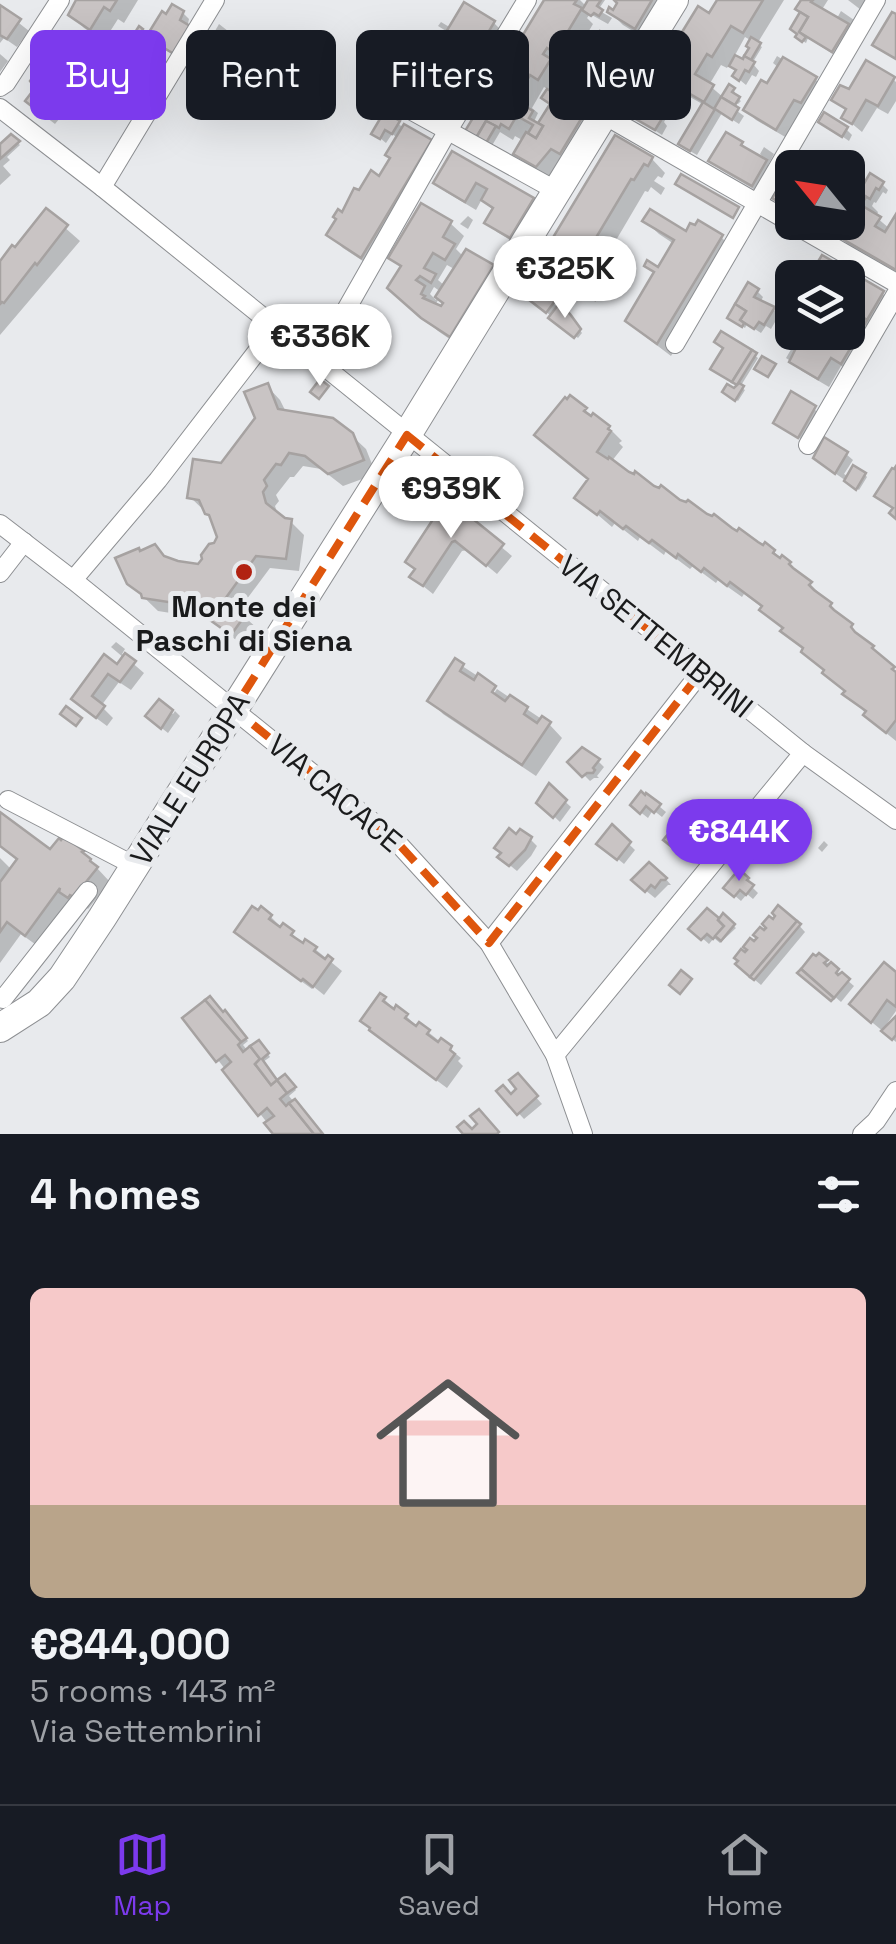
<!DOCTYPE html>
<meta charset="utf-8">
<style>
body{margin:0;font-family:"Space Grotesk",sans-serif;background:#20242c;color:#f1f3f6;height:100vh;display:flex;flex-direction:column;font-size:38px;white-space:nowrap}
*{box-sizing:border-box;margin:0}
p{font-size:32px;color:#9ea1a6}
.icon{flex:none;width:55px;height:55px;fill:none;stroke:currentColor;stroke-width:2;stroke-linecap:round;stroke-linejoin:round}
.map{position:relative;height:1134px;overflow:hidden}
.panel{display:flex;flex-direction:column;background:#171b24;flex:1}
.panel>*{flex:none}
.hud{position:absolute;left:30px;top:30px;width:838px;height:90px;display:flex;gap:20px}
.needle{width:65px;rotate:300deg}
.tools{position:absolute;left:775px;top:150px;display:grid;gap:20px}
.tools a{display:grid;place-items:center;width:90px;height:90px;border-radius:15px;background:#171b24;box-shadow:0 10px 40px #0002;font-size:50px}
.price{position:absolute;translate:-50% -85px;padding:0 22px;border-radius:35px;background:#fff;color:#222;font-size:32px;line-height:65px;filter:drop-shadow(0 2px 5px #0008)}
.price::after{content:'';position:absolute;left:50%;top:60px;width:30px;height:22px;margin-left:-15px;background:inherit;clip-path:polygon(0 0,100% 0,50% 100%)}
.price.on{background:#7c3aed;color:#fff}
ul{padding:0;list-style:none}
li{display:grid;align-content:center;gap:20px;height:530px;padding:0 30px}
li+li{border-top:2px solid #363941}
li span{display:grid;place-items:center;height:310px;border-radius:15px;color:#555}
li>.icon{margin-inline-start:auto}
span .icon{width:180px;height:180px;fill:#fffc;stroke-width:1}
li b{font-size:42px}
h2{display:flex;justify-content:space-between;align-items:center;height:120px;padding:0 30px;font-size:42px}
.tag{padding:0 35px;border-radius:15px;background:#171b24;box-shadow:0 10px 40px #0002;font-size:35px;line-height:90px}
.tag.on{background:#7c3aed;color:#fff}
.menu{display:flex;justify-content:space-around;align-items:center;height:140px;border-top:2px solid #363941;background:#171b24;font-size:28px;color:#9ea1a6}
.menu a{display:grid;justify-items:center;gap:5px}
.menu .on{color:#7c3aed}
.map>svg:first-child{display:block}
</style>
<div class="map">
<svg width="896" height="1134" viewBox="0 0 896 1134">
<rect width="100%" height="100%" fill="#e8eaed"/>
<g fill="#0003" fill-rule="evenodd">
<path d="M79,0H138L124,23L118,19L104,41L84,28L71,14Z"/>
<path d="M547,0H580L587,7L589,0H605L598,10L612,18L608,24L590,14L587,18L593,24L580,46L583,50L580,55L586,59L623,48L637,62L550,179L530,167L516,153L524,141L515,136L513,140L500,132L490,149L481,144ZM574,55L583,64L566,93L555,86L563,74L556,68L561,59L569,64ZM544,87L549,90L544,98L552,106L539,127L533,124L538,113L532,108Z"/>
<path d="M617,0H673L649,41L623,25L610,12L614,13L620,3Z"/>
<path d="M720,0H784L757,44L762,47L753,62L747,56L752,41L745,37L734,57L743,63L753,64L759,71L756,77L752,75L746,85L735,76L738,72L730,63L727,68L721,65L709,85L724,98L730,88L735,92L734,96L741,101L738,104L726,97V103L744,116L739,124L722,113L697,155L688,150L704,105L669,85L656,72L680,40L710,16Z"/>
<path d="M803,0H828L821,11L836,20L841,11L854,20L842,60L808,38L806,43L800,39V34L795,31L802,13Z"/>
<path d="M848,0H872L865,13Z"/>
<path d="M0,8L29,31L17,47L4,38L0,43Z"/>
<path d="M183,13L189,19L181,58L150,37Z"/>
<path d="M441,22L451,28L494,23L507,36L475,88L481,94L461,127L429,104L416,91L451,34L438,26Z"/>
<path d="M219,24L228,31L224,38L215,31Z"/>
<path d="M0,54L8,61L0,72Z"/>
<path d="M777,56L815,79L825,89L787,138L756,120L746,110L768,87L779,68L773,63Z"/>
<path d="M61,60L88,83L55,124L38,111V88Z"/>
<path d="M893,79L896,82V101L888,114L877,108L862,132L844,117L848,112L834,100Z"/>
<path d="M404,83L411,87L406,96L399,91Z"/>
<path d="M646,88L673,106L664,122L667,126L662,135L630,114Z"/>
<path d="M821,122L846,129L852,135L849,141Z"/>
<path d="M398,123L404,129L405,127L431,142L444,155L375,269L343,248L330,235L359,193L380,180L392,159L398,138L392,134L386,143L374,133Z"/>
<path d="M11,137L20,145L7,157L10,160L3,166L11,175L0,185V147Z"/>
<path d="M616,138L652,159L665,173L662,178L658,176L654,181L665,188L661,195L651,187L648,192L645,191L605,259L614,268L611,271L600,264L587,284L592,290L607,280L609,282L599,300L591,294L590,296L557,272L543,259Z"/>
<path d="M742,144L752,154L766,163L767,161L760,154L764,147L774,154L768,165L775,172L762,194L721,170L711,161Z"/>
<path d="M453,155L532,200L542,210L520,246L497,232L488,222L494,211L482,199L476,210L446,192L436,182Z"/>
<path d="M856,179L866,185L882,184L888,190L886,194L883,192L876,203L874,202L872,206L878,212L876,217L890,229L896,219V273L850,247L837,234L848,222V216L858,198L848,188L850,182L853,184Z"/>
<path d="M46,211L80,241L0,335V264L16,251Z"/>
<path d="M468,216L473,220L468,229L460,224Z"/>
<path d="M645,221L687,234L721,237L734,250L671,356L642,334L628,321L656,274L647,265L658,270L674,244L659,234Z"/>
<path d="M450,223L464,236L456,249L464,257L492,267L505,280L464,349L438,331L404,302L402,268L391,257ZM447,265L456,270L445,286L438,280ZM434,287L441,292L436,300L430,294ZM439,298L445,304L442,310L435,306Z"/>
<path d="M823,258L882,293L892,303L878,328L869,322L862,335L852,329L855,319L848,314V278Z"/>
<path d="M757,291L763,297L760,303L773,309L779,315L771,329L766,326L761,333L747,324L745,328L732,320Z"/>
<path d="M534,302L553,303L572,320L582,333L578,338Z"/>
<path d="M786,320L792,323L791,334L782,328Z"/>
<path d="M808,332H841L838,338L852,346L861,355L852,372L841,366L829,387L802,371L789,360L786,358L796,341L801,344Z"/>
<path d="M750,352L758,358L740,387L745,390L738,401L725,391L734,392L738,386L719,374Z"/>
<path d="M267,386L280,400L286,412L351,435L366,449L376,474L343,486L321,469L303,466L294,477H290L276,495L279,501L275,506L278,515L290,521L304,535L299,571L270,568L238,611L258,629L245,647L209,619L158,611L129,583L167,560L199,567L220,538L213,519L190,497L222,466L257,418Z"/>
<path d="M792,395L821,414L805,442L776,423Z"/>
<path d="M570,399L608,427L622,441L619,443L623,447L611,462L679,502L774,552L810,584L823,597L822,599L896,672V741L880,728L763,608L744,594L742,597L718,580L716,583L693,566L690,569L666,551L664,555L640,537L638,541L615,523L612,527L577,497L590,480Z"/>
<path d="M846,454L853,460L844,474L849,477L865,475L867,477L859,490L822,464Z"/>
<path d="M447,502L512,556L497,574L468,550L462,551L433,594L412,577Z"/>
<path d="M116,642L125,649L122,654L144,673L131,690L119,682L101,706L113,718L107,726L84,709L105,658L118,667L124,658L111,647Z"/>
<path d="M456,662L493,686L487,704L497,689L549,724L562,738L536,776L443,714L430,700Z"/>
<path d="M159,703L173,714L175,711L180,716L168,733L154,722Z"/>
<path d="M598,761L604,767L597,776L599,778H594L590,781L571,762Z"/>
<path d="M549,787L571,807L560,822L539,802Z"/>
<path d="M647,796L666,812L662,817L653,810L648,818L639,811Z"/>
<path d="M0,815L51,852H82L110,882L88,909L85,906L39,947L21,934L0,963V858L12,870L19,861L0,847Z"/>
<path d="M612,828L635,850L624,864L606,849Z"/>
<path d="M694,828L709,841L697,856L689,849L684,856L672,846L678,832H690Z"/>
<path d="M530,839L537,846L531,856L517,871L507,863Z"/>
<path d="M824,841L828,845L822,852L818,848Z"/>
<path d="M739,872L754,886L752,887L758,893L753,899L747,894L741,901L726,888Z"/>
<path d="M665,878L671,885H668L655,898L640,886Z"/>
<path d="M270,916L282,928L284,926L304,945L315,949L342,971L324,995L314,987L312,989L247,942L237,932Z"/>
<path d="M723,917L736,928L720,943L714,938L709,944L692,929L720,922Z"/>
<path d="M796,922L805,932L761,985L748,974L745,956L764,934Z"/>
<path d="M819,956L854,986L841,1002L810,975Z"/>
<path d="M896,975V1011L886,1025L888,1027L896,1019V1042L862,1014Z"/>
<path d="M384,999L396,1011L406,1016L418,1027L428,1032L461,1058L458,1061L463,1066L447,1088L382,1040L363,1021Z"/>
<path d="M227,1016L248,1041L243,1045L248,1051L261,1045L270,1057L263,1062L278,1083L285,1077L296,1090L289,1096L321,1134H276L185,1018Z"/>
<path d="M517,1076L542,1104L524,1119L499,1092L511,1097L520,1089Z"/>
</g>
<g fill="#c9c4c4" stroke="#a6a2a1" stroke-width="2.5">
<path d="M76,0H117L110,11L104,7L90,30L68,15Z"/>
<path d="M544,0H577L574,4L582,8L555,53L547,48L543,54L551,59L538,80L530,75L519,94L525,98L523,105L509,129L501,124L499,128L486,121L476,138L465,131Z"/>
<path d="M601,0L597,6L603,10L599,16L594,13L591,16L582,10L588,0Z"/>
<path d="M652,0L635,29L607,12L609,7L613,10L617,3L614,0Z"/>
<path d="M717,0H763L743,33L731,26L712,57L707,54L695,74L714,85L704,102L652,72L675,35L679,37L698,6L709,13Z"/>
<path d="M801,0H813L811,2L849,24L832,52L799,32L808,17L795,9Z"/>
<path d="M464,2L495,21L463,75L469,79L447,116L413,91L448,34L446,32Z"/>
<path d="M172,4L184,11L180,20L190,26L174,54L146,37L162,11L166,14Z"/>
<path d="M0,5L21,19L7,39L0,35Z"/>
<path d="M800,12L808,17L799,32L806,37L802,42L795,37L797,34L790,29Z"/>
<path d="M892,12L896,14V59L872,45Z"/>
<path d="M139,26L143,29L129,52L117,45L119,42L123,45L126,41L129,42Z"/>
<path d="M600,31L625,46L560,154L551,149L536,167L513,154L526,132L536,138L543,126L538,123L550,104L541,98L547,89L554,93L559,85L565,90L581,63L574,59L579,52L585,56Z"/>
<path d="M751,37L761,43L751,60L744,56L749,48L746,46Z"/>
<path d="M735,55L743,59L744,56L755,62L749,72L745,70L739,81L732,76L736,70L729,66Z"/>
<path d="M61,56L79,71L44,116L25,101L35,88L30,81L43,63L50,69Z"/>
<path d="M783,57L817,77L801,103L794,100L776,130L743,110L761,80L767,83Z"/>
<path d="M866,60L895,77L878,106L866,100L852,124L841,118L846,109L831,100L840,85L849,89Z"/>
<path d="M729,84L735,88L732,92L740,97L735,105L721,97Z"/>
<path d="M645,85L666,98L657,114L663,117L655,130L627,114Z"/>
<path d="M721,97L739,108L732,120L715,109L690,151L678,144L703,102L714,109Z"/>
<path d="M523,105L533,111L529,118L543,126L536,138L528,133L533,125L517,116Z"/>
<path d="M384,112L400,121L392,134L385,130L380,139L371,134Z"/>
<path d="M824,112L848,127L842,137L818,122Z"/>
<path d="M486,121L496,126L486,143L476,138Z"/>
<path d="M404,124L432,140L361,258L326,235L336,219L333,217L338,209L342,212L354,188L359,190L371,170L379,176L390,158L385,155Z"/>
<path d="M726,132L743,142L741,145L767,160L752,186L708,161Z"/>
<path d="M11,134L20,141L0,159V144Z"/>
<path d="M615,135L653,157L648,166L644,164L634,180L631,179L591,246L602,252L597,259L585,252L575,270L582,275L576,285L540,259Z"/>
<path d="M452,151L534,198L510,238L484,223L493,208L481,200L487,189L476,183L465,202L433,183Z"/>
<path d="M796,159L810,168H792V210L772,198Z"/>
<path d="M870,173L884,182L879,190L876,188L870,199L859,192Z"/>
<path d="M681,174L739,207L733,218L675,184Z"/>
<path d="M855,175L865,181L859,192L866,197L861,205L881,217L875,226L885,232L896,214V270L834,234L841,222H848V211L857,195L848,190V181L849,179L852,181Z"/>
<path d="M421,203L452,221L443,237L455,244L445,260L433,253L424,268L436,274L431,283L420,276L416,280L425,286L421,294L425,296L423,298L441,306L443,303L435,297L466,249L494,265L450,337L421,318L387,288L401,266L388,258Z"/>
<path d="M46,208L68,225L37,265L35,263L4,303L2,302L0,304V261L12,245L15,247Z"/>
<path d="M650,209L686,231L690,223L695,225L698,220L723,235L657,344L625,321L654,272L644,266L647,260L658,267L674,240L642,221Z"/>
<path d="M822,255L884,291L867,320L855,313L854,316L848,312V278H808Z"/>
<path d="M600,273L608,278L595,300L587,294Z"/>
<path d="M748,282L759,289L754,297L775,307L764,325L759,322L754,329L740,320L746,311L735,304Z"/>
<path d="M533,285L555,301L546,313L524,296Z"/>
<path d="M735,304L746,311L740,320L744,323L742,327L727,318Z"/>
<path d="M558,305L570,314L581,329L574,338L548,318Z"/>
<path d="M855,313L867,320L859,334L848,327Z"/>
<path d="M721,331L752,350L732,382L710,369L723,348L714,342Z"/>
<path d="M804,332H835L853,344L841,364L831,358L818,379L789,362Z"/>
<path d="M752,350L757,353L737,385L732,382Z"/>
<path d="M762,356L776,364L768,377L754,369Z"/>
<path d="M320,379L329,386L319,399L310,392Z"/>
<path d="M268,383L278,409L333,418L353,433L364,460L328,474L305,456L289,453L281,465L276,464L264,480L267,486L263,492L266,503L285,518L292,519L286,559L256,556L225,599L246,614L231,635L207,618L211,613L194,606L142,598L141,594L127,584L115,558L139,548L140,551L155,544L164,556L178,561L198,564L202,559L201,555L209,544L214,543L217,537L209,515L205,514L199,500L187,498L193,459L221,463L255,418L244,392Z"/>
<path d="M739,383L744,386L735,401L722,392L727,384L734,388Z"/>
<path d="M791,391L816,406L798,438L773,423Z"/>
<path d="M570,395L587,408L584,411L591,416L593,413L610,426L608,429L611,431L597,452L608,459L609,457L629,472L634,474L635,471L654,486L659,488L661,485L680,500L686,502L688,500L707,514L712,516L714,514L732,528L737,531L739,528L758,542L763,545L765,542L775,550L773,553L780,558L782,555L791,562L789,564L793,568L812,582L809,585L814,590L832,603L830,606L834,610L853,624L851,627L855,632L874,646L872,648L895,667L892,669L896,672V720L886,733L863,715L866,711L842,694L845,691L822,673L824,670L801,652L803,648L780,631L783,628L759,610L762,606L730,582L727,586L704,568L701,572L678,554L676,558L652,540L649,543L626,526L623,529L600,511L597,515L574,498L588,479L534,435L565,397L567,399Z"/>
<path d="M824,437L848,452L835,474L813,458Z"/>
<path d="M853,465L866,473L856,490L844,481Z"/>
<path d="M896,466V519L889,513L893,508L874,496L892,468L894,469Z"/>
<path d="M447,498L504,544L486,566L455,541L452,542L423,586L409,577L415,569L405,562Z"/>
<path d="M125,653L136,661L120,682L108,674L92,696L105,706L96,718L71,699L104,654L117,664Z"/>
<path d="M455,658L464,664L460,671L474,680L478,673L496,686L492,692L505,701L510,695L528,707L524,714L537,723L542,716L551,722L522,765L427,701Z"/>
<path d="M159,699L173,710L161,729L145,716Z"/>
<path d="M66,706L82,718L76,726L60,714Z"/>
<path d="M582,747L600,759L593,768L595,770L593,773H587L582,777L567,762Z"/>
<path d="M549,783L567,800L553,818L536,803Z"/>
<path d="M641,791L645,795L646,793L661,804L654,813L646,806L640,814L630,805Z"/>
<path d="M0,812L50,849L59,838L61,840L64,836L84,851L82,852L91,859L90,861L98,867L74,897L70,895L68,898L59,892L60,888L25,936L7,922L0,932V882L17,859L0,846Z"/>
<path d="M682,823L690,829L693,824L704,833L690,852L682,845L677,851L663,840L675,826L678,828Z"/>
<path d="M612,824L631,842L617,860L596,844Z"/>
<path d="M509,828L516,834L520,829L532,837L525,850L509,866L497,857L501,853L494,848Z"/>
<path d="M649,862L667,878L665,880H661L655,888L651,885L645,892L631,880Z"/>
<path d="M739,869L749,878L747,880L754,885L746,895L740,890L734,897L723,888Z"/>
<path d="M778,905L797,921L750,977L735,964L738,961L734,958L741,949L745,952L747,950L743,947L750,938L754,941L757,938L753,935L760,927L764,930L766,928L762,924L769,916L773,919L775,916L772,913Z"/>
<path d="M252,906L258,910L261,906L272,915L269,919L280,927L283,923L294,931L291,935L303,943L305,939L317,947L314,951L325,959L328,955L333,959L313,987L303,979L301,981L234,932Z"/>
<path d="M707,908L719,918L718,920L724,926L713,939L707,934L701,940L688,929Z"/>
<path d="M723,913L735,924L721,941L715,936L724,926L718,920Z"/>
<path d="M797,921L801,924L754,980L750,977Z"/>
<path d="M819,953L828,960L824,963L827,966L831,962L839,969L836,973L838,975L842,972L850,979L834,998L801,969L813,954L816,956Z"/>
<path d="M884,962L896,972V1007L887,1000L871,1023L849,1004Z"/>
<path d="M801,969L834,998L831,1001L797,973Z"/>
<path d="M681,970L692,979L680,994L669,985Z"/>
<path d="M380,993L386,997L383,1001L394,1009L396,1005L408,1014L405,1018L416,1026L419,1022L430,1030L427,1034L438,1042L441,1038L452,1046L450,1050L455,1054L436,1080L369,1030L370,1028L360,1021Z"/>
<path d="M210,996L223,1012L225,1010L247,1038L241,1042L205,1000Z"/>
<path d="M205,1000L241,1042L238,1045L243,1052L250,1046L260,1059L255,1064L271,1085L277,1080L287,1093L280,1099L286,1106L289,1103L314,1134H273L264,1123L274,1116L267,1108L258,1116L222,1070L231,1062L225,1055L216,1062L182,1018Z"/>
<path d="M896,1016V1035L892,1040L881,1031Z"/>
<path d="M259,1040L269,1053L262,1059L277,1080L285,1074L296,1087L287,1093L277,1080L271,1085L255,1064L260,1059L250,1046Z"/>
<path d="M518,1073L538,1096L517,1115L496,1091L503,1085L511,1094L516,1089L509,1080Z"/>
<path d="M295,1099L323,1134H314L289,1103Z"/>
<path d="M479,1109L499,1132L497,1134H463L457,1127L464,1121L472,1129L477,1124L470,1116Z"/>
</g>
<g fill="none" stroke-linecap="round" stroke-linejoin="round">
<defs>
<g id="street">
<path d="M0,87L6,83L60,0"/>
<path d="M396,102L557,191"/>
<path d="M0,108L102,187L803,753L896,820"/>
<path d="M604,115L896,283"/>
<path d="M102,187L215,0"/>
<path d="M675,344L876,0"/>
<path d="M317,361L447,132L527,0"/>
<path d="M808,445L896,294"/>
<path d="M0,524L73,580L395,840L489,943L555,1055L583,1134"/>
<path d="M0,573L24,542"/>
<path d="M73,580L158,480L275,328"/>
<path d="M8,800L135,866"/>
<path d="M489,943L701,672"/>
<path d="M3,999L88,891"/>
<path d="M555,1055L803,753"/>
<path d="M862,1134L876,1121L896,1091"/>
</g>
<path id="secondary" d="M0,1028L39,1003L62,978L102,918L407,435L674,0"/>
</defs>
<use href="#street" stroke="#8d8f92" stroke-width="20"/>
<use href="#secondary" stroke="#8d8f92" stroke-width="30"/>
<use href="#street" stroke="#fff" stroke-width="18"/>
<use href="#secondary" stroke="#fff" stroke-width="28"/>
</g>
<path fill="none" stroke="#de560d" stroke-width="8" stroke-dasharray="20 12" stroke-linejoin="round" d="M407,435L701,672L489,943L395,840L234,709Z"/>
<circle fill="#b12212" stroke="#e8eaed" stroke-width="4" cx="244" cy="572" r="10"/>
<g text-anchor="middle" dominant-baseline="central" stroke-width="10" stroke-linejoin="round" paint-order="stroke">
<g font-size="30" font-weight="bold" fill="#1a1b1c" stroke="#e8eaed">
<text x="244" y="606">Monte dei<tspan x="244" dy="34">Paschi di Siena</tspan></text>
</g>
<g font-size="30" fill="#1a1b1c" stroke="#e8eaed">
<text transform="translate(656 636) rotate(39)">VIA SETTEMBRINI</text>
<text transform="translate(190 779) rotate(-58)">VIALE EUROPA</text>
<text transform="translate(335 793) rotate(40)">VIA CACACE</text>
</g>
</g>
</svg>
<div class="tools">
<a><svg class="needle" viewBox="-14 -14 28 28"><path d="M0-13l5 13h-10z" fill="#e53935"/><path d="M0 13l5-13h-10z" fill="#9ea1a6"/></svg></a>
<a><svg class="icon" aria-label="layers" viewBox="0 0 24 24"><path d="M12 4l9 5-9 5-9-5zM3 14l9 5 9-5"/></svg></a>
</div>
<b class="price" style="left:565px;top:321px">€325K</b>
<b class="price" style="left:320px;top:389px">€336K</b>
<b class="price" style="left:451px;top:541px">€939K</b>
<b class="price on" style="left:739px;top:884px">€844K</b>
<div class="hud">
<a class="tag on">Buy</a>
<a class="tag">Rent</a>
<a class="tag">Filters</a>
<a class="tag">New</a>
</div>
</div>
<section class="panel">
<h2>4 homes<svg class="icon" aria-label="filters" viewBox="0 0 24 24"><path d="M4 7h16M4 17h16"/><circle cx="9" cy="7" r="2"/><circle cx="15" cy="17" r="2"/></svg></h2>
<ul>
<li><span style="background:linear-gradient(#f6c9c9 70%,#b9a48a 0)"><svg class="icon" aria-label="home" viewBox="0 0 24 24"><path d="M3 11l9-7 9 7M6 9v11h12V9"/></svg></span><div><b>€844,000</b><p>5 rooms · 143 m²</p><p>Via Settembrini</p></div></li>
</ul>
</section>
<nav class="menu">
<a class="on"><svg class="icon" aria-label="map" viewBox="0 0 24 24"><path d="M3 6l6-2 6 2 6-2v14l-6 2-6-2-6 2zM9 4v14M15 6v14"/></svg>Map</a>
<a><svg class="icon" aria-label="saved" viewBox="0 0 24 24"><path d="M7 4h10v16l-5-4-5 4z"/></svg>Saved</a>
<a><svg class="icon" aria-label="home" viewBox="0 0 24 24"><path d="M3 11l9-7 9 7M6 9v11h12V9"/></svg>Home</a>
</nav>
